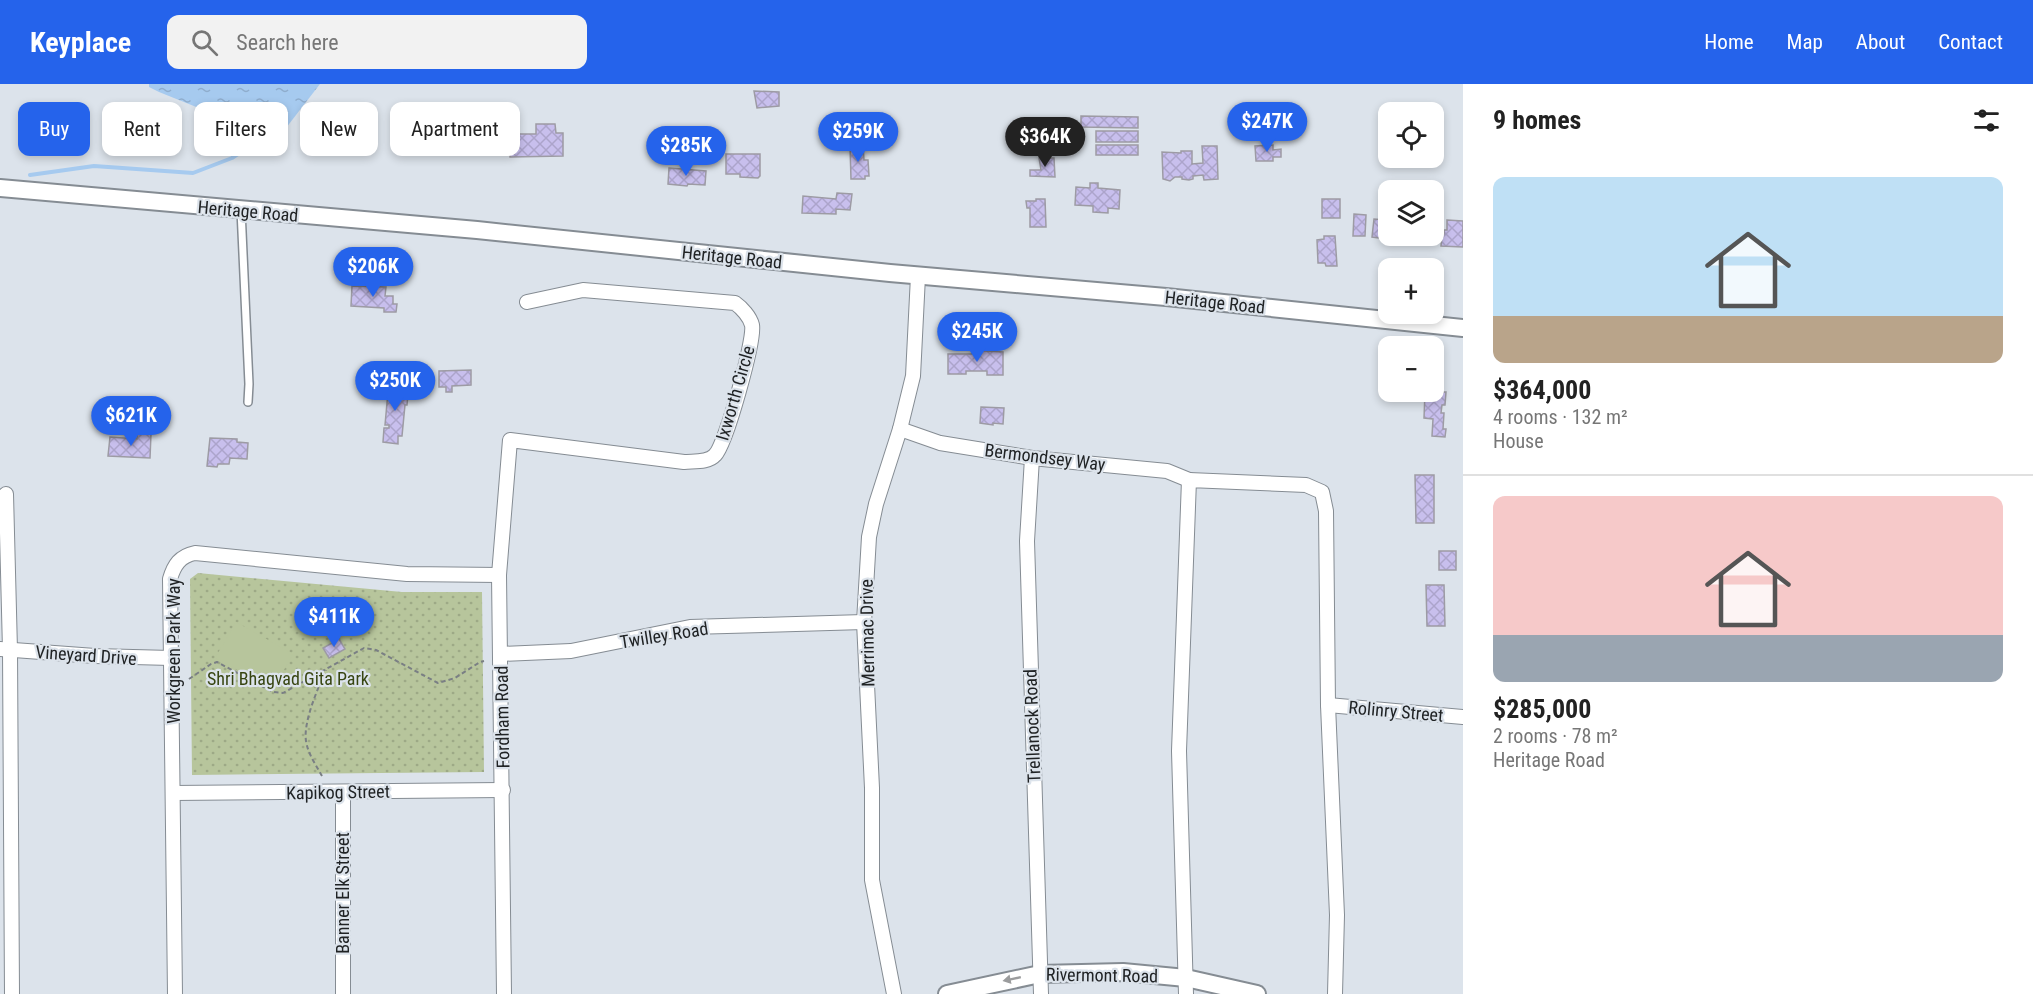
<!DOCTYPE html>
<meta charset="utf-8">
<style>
body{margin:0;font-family:"Roboto Condensed",sans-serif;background:#f2f2f2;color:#222;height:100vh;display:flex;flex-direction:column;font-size:22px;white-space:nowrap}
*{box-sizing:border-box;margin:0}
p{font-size:20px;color:#767676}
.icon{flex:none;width:33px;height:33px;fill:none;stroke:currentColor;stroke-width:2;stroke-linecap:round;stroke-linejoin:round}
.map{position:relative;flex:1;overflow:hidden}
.side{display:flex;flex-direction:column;background:#fff;width:570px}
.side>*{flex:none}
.banner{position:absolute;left:18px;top:18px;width:570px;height:54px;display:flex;gap:12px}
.fabs{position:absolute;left:1378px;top:18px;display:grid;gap:12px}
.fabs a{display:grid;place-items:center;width:66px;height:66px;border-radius:12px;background:#fff;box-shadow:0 3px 9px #0003;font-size:30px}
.price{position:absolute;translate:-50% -51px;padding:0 14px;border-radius:21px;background:#2563eb;color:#fff;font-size:20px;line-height:39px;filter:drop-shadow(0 2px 3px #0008)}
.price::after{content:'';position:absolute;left:50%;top:36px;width:18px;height:14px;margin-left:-9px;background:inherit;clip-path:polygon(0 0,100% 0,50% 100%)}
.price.active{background:#222;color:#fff}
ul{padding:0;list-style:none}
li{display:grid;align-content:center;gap:12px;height:318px;padding:0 30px}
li+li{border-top:2px solid #e0e0e0}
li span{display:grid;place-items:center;height:186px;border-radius:12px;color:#555}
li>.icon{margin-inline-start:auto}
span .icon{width:108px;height:108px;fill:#fffc;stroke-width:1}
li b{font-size:26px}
h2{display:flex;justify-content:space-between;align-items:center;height:72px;padding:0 30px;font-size:26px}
.tag{padding:0 21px;border-radius:12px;background:#fff;box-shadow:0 3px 9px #0003;font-size:21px;line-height:54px}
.tag.active{background:#2563eb;color:#fff}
header{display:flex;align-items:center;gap:36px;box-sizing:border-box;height:84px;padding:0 30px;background:#2563eb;color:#fff}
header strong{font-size:28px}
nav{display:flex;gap:33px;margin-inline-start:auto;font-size:21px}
.search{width:420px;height:54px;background:#f2f2f2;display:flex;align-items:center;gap:15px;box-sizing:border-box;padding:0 21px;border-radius:12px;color:#767676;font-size:22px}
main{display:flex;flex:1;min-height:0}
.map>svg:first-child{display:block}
</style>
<header>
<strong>Keyplace</strong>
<div class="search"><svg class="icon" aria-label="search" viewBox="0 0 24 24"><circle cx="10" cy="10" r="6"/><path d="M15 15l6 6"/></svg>Search here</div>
<nav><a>Home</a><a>Map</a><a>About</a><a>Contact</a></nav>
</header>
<main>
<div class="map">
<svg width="1463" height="910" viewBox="0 0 1463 910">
<defs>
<pattern id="green-dots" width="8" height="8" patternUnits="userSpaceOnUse" patternTransform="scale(1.5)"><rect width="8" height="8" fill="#b7c59c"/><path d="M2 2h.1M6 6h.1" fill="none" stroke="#9da986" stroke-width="1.8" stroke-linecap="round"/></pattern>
<pattern id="water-ripples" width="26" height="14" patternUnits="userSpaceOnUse" patternTransform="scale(1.5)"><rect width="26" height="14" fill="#a6caef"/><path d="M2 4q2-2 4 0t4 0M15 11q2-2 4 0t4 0" fill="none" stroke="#8fadcd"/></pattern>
<pattern id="building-cross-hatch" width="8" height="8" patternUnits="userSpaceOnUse" patternTransform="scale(1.5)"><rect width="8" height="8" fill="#c8bfed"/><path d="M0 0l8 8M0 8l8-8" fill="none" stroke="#aca4cb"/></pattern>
</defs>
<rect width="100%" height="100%" fill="#dce3eb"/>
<path fill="url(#green-dots)" d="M198,489L402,508H482L484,688L192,691L190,495Z"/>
<path fill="#b7c59c" d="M236,538L293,570L273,605L215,574Z"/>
<path fill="url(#water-ripples)" d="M149,0H320L279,53L266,51L159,8L149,3Z"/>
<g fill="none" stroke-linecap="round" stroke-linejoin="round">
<path stroke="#a6caef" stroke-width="4" d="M30,91L94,82L193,89L232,74L266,51"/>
</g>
<g fill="url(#building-cross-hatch)" stroke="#9d9ba4" stroke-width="1.5">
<path d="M754,7L779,8V22L757,24Z"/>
<path d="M508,28V49H485L484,29Z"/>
<path d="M1081,32L1138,33V44L1081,43Z"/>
<path d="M1039,36H1054L1055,58H1050L1049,48H1039Z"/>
<path d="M536,40H555L556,49H563V72L510,73V50H536Z"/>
<rect x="1096" y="47" width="42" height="11"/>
<path d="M863,61L864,76H868L869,92H865V95H851L850,62Z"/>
<rect x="1096" y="61" width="42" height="10"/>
<path d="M1273,61V66L1281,65V73H1273V77H1256L1255,62Z"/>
<path d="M1202,62H1217L1218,95L1204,96L1203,91L1193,92V95L1189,96L1182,95V93H1175L1170,97L1163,95L1162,68L1181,69V67H1192V80L1203,79Z"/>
<path d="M726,70H760V92L758,94L740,93V90H726Z"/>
<path d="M1039,74H1054L1055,93L1030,92V86H1041Z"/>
<path d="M669,84L706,87L705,101L688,100L687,102L668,100Z"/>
<path d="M1090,99H1098V104L1120,106L1119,125L1108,124V129L1093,128V122L1075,121L1076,103L1090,104Z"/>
<path d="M837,109L852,110L850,126L836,125V130L802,129L803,112L836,115Z"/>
<path d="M1036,115H1045L1046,143H1030V124H1027L1026,117H1036Z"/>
<rect x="1322" y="115" width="18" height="19"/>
<path d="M1387,128L1389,129V152H1403L1402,157L1372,153L1374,135L1386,136Z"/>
<path d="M1354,130L1366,131L1365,152H1353Z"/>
<path d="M1447,136L1463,137V163L1441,162L1442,150H1444V146H1447Z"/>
<path d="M1324,152H1335L1337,182H1326L1325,179H1318L1317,156L1324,155Z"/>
<path d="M352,202L386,203L385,212H393V220H397L396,228H384V224L351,222Z"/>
<path d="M972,266L1003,268V291H987V287H966V290H948V270H972Z"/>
<path d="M390,286H394L392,304L407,305L408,310L407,321H405L402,352H398V360L383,358L384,344H389V341H385Z"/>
<path d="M471,286V301L452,302V308H446V303H439V287Z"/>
<path d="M1425,308H1446L1445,321H1442L1441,329H1444L1443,345H1446L1445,353L1432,352L1433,335L1424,334Z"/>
<path d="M981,323L1004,324L1003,340L993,339V341L980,339Z"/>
<path d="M137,349L151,350L150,374L108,372L110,353L137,355Z"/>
<path d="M210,354L237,355V358L248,359L247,375L230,374L229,380H218L217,383L207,382Z"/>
<path d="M1415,391H1434V439H1416Z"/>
<rect x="1439" y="467" width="17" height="19"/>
<path d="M1426,501H1444L1445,542H1427Z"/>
<path d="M339,555L345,565L329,574L323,564Z"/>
</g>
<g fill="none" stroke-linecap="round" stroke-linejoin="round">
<defs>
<path id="service" d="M241,126L249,300L248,318"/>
<g id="minor">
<path d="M900,345L940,359L1032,374L1167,387L1189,396"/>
<path d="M1032,374L1027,457L1041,910"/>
<path d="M6,410L10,566L12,910"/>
<path d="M0,565L95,572L171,574"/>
<path d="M501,570L571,567L690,543L864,538"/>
<path d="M1328,621L1463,633"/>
<path d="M343,708V910"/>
<path d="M173,709L503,706"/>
<path d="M175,910L170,495C174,481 180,472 195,469L407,490L499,491"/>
<path d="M504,910L499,491L510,356L684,378C694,377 708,379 715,371C726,360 755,256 752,241C750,233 742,224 735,219L583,206L527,218"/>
<path d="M894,910L872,796V704L864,538L869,453L876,420L900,345L913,292L918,192"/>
<path d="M1186,910L1179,667L1189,396L1306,401L1322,408L1326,427L1328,621L1337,831L1335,910"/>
</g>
<g id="tertiary">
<path d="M0,104L477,146L890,189L1166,213L1463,244"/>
<path d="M947,910L1040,890L1123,888L1186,894L1257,910"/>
</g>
</defs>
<use href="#service" stroke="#858c93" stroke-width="10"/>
<use href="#minor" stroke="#858c93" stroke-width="16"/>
<use href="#tertiary" stroke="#858c93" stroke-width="20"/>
<g stroke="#7a7f84" stroke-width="2" stroke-dasharray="4.5 3" stroke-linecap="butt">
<path d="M189,595L211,580L217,578L273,608L283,609L364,564L376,566L438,599L455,594L480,578L484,577"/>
<path d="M322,692C316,681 308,670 306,657C303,638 318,604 326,586"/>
</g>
<use href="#service" stroke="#fff" stroke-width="7"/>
<use href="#minor" stroke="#fff" stroke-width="14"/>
<use href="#tertiary" stroke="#fff" stroke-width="16"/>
</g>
<defs><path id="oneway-solid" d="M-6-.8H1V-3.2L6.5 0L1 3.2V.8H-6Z" transform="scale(1.5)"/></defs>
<use fill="#9b9c9d" href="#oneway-solid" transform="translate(1012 895) rotate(168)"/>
<g text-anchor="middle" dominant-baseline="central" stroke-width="4.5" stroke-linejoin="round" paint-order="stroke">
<g font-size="18" fill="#202325" stroke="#dce3eb">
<text transform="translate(248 127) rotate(5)">Heritage Road</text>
<text transform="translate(732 173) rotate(6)">Heritage Road</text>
<text transform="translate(1215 218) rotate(6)">Heritage Road</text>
<text transform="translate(735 309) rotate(-74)">Ixworth Circle</text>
<text transform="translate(1045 373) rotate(7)">Bermondsey Way</text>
<text transform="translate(867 549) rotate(-91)">Merrimac Drive</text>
<text transform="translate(664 551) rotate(-9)">Twilley Road</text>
<text transform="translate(173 567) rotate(-90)">Workgreen Park Way</text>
<text transform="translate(86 571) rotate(4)">Vineyard Drive</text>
<text transform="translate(1396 627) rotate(5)">Rolinry Street</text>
<text transform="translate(502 633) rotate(-91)">Fordham Road</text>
<text transform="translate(1032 642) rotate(-92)">Trellanock Road</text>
<text transform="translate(338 708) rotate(-1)">Kapikog Street</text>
<text transform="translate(342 809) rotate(-90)">Banner Elk Street</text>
<text transform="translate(1102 891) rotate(1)">Rivermont Road</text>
</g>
<g font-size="18" fill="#374511" stroke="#dce3eb">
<text x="288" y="594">Shri Bhagvad Gita Park</text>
</g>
</g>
</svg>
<div class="fabs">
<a><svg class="icon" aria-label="locate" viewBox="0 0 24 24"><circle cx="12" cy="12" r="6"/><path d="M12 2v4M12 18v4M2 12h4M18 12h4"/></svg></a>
<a><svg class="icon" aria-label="layers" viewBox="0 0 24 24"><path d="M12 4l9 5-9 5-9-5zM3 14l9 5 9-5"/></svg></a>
<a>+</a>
<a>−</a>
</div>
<b class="price" style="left:1267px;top:69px">$247K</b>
<b class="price" style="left:858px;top:79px">$259K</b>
<b class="price active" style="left:1045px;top:84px">$364K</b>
<b class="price" style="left:686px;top:93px">$285K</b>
<b class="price" style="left:373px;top:214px">$206K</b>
<b class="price" style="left:977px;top:279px">$245K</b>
<b class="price" style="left:395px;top:328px">$250K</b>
<b class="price" style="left:131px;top:363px">$621K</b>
<b class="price" style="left:334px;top:564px">$411K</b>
<div class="banner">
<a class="tag active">Buy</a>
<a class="tag">Rent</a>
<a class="tag">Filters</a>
<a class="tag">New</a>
<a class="tag">Apartment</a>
</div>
</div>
<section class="side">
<h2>9 homes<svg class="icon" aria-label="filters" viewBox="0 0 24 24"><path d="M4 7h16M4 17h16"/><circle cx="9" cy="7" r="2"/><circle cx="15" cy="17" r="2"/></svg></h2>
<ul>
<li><span style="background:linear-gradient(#bfe0f5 75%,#b9a48a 0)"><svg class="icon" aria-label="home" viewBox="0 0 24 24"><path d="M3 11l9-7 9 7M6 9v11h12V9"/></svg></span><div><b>$364,000</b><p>4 rooms · 132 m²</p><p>House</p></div></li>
<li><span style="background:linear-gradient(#f6c9c9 75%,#9aa5b1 0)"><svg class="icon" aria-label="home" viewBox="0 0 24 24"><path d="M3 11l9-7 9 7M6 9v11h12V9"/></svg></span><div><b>$285,000</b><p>2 rooms · 78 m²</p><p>Heritage Road</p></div></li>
</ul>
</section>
</main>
